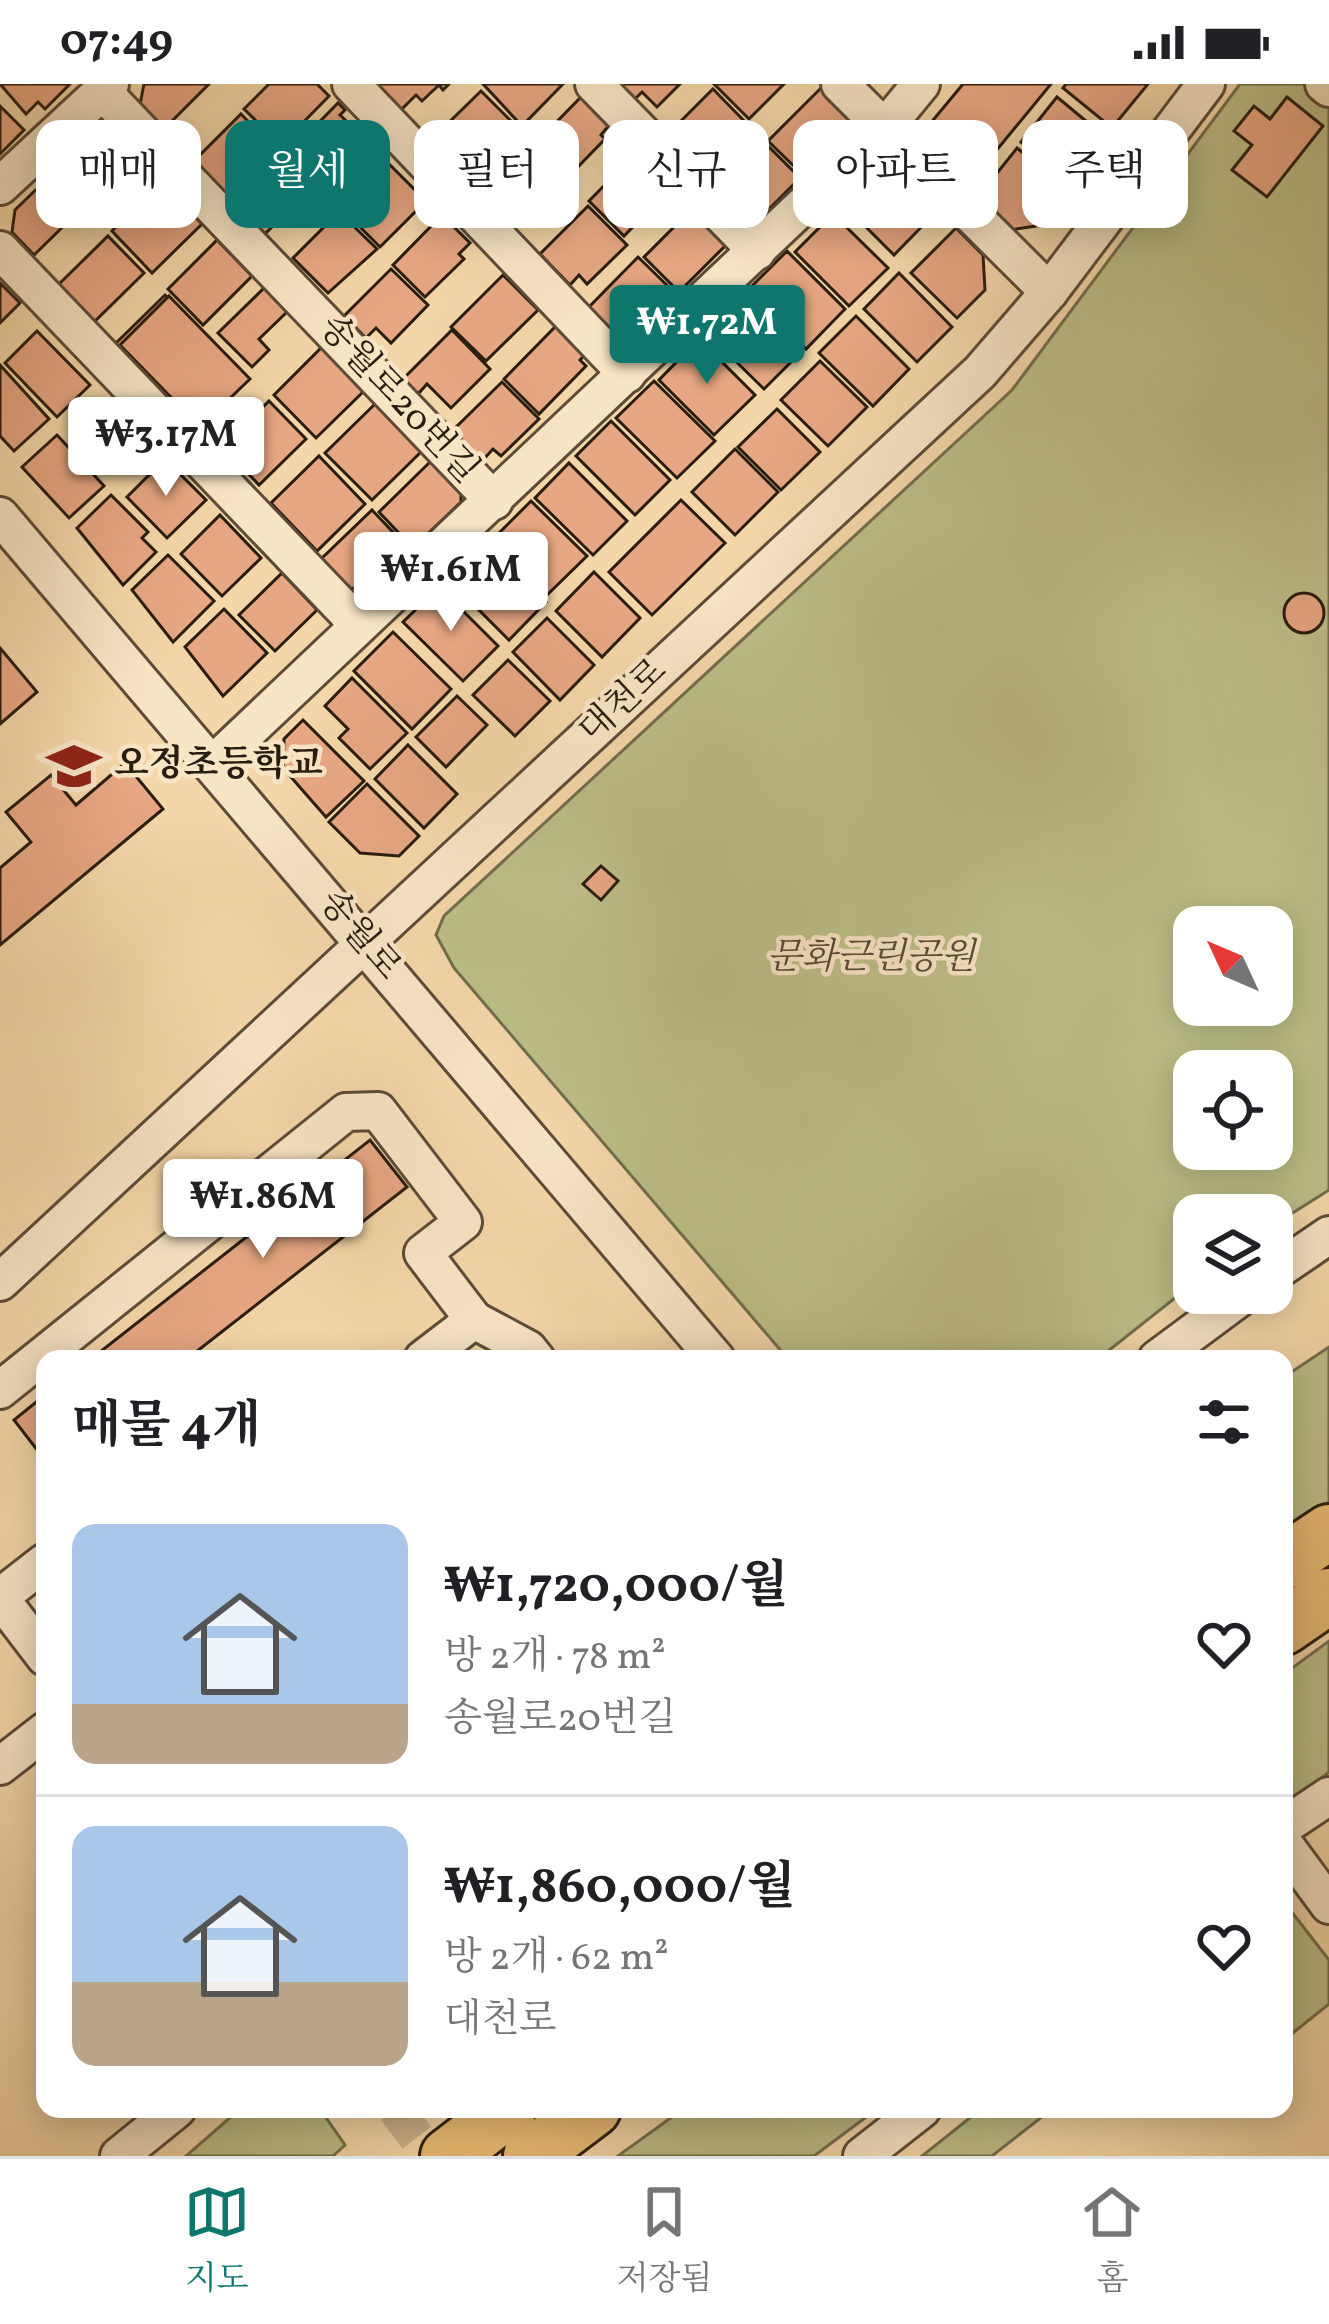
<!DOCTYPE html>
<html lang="ko">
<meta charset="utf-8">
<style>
body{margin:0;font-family:Vollkorn,"Noto Serif KR",serif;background:#f6f6f6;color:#202124;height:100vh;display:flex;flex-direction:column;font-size:45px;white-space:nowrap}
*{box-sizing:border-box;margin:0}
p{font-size:39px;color:#757577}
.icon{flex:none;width:66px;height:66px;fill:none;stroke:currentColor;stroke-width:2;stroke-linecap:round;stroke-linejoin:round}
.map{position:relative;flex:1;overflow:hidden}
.details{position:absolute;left:36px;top:1266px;width:1257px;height:768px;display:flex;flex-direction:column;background:#fff;border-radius:24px;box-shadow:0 6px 30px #0003}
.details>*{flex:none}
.top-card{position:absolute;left:36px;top:36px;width:1257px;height:108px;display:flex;gap:24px}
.needle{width:78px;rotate:314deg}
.fabs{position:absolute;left:1173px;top:822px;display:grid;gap:24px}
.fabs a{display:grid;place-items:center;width:120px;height:120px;border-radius:24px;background:#fff;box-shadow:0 6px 30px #0003;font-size:60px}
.price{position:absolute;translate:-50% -102px;padding:0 27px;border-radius:12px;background:#fff;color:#222;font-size:39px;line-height:78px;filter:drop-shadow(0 3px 6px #0008)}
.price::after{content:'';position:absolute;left:50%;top:72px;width:36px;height:27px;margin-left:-18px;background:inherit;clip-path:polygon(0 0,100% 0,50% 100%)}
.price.selected{background:#0f766e;color:#fff}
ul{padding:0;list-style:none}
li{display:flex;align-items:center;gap:36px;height:300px;padding:0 36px}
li+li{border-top:3px solid #e0e0e0}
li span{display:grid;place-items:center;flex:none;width:336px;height:240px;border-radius:24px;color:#555}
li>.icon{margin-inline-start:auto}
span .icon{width:144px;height:144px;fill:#fffc;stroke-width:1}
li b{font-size:51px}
h2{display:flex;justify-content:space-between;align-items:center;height:144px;padding:0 36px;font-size:51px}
.chip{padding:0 42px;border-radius:24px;background:#fff;box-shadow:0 6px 30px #0003;font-size:42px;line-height:108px}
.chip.selected{background:#0f766e;color:#fff}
.status{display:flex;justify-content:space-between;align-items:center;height:84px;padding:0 60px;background:#fff;direction:ltr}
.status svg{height:33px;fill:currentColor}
.tabs{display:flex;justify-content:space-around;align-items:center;height:168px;border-top:3px solid #e0e0e0;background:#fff;font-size:33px;color:#757577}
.tabs a{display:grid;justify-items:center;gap:6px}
.tabs .selected{color:#0f766e}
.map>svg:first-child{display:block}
</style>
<div class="status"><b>07:49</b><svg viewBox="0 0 49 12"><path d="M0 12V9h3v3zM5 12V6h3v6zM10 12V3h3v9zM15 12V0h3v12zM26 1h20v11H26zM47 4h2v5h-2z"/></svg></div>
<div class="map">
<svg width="1329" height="2072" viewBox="0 0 1329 2072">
<rect width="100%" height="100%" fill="#f4d7a8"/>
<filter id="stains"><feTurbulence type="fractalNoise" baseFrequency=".00167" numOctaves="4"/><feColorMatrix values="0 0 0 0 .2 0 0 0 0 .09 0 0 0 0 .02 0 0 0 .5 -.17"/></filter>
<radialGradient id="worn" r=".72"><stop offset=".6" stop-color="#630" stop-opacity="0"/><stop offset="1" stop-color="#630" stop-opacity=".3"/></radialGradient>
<g fill="#bcbe87" stroke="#726e4c" stroke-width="3" fill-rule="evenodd">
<path d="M1240,0H1329V1106L1272,1142V1131H1194V1199L1098,1275H788L454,884L436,851L444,832L1012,306ZM1194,843H1272V921H1194ZM1194,987H1272V1065H1194Z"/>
<path d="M1329,1263V1418L1284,1449V1293Z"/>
<path d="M1329,1557V1688L1284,1722V1590Z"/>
<path d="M1284,1818L1329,1876V1920L1284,1956Z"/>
<path d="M240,2025H320L345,2061L333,2072H186Z"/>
<path d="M683,2025H877L814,2072H618Z"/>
<path d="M981,2025H1052L992,2072H922Z"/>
</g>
<g fill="#e7a782" stroke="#291d11" stroke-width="3">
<path d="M0,0H70L45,25L38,18L26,30Z"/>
<path d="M144,0H209L161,48L139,26Z"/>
<path d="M269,0H317L329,12L281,61L244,25Z"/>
<path d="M372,0H449L443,6L439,1L422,17L416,11L400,27Z"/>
<path d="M483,0H563L522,42Z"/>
<path d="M614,0H680L657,23L642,8L632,18Z"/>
<path d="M714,0H784L749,35Z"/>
<path d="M963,0H1051L982,84L929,41Z"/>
<path d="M1066,0H1148L1112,44L1063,4Z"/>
<path d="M821,4L850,33L851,45L804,92L768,57Z"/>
<path d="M713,5L751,44L712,84L704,76L695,84L664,54Z"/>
<path d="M481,7L518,44L469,88L434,53Z"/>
<path d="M583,11L611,39L601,51L605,55L567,94L534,61Z"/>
<path d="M1057,13L1104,52L1067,96L1021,58Z"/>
<path d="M1287,13L1323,42L1267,113L1232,86L1252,61L1234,47L1254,22L1270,35Z"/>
<path d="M338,19L345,26L340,31L358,48L350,56L355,60L333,82L339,89L323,104L288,70Z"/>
<path d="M0,22L24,46L0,70Z"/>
<path d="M241,30L277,67L227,117L190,81Z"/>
<path d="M114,46L137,70L88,118L55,85L95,47Z"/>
<path d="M763,57L800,94L762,132L743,136L714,107Z"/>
<path d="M1017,64L1067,105L1036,142L1010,146L978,113Z"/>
<path d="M533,65L570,102L533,139L517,125L507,134L485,113Z"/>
<path d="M640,65L675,99L624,152L589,117Z"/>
<path d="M283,74L324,113L307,130L302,126L286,142L279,136L263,152L234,123Z"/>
<path d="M386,77L426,117L380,163L340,123Z"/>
<path d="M894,86L936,128L894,171L844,121L878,87Z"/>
<path d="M51,91L83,123L34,171L12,148L15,126Z"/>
<path d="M161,98L202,140L152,189L112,147Z"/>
<path d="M697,120L726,161L679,208L644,173Z"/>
<path d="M588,122L627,161L587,200L579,191L570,201L540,170Z"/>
<path d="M339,128L377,165L328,209L293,174Z"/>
<path d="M833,130L888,184L849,222L795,168Z"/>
<path d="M442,131L470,159L459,170L464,175L425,213L393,181Z"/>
<path d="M956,144L983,171L985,206L957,234L911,189Z"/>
<path d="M108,152L144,189L93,239L57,202Z"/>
<path d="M217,156L252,192L203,241L168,205Z"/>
<path d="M787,167L845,225L806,265L747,207Z"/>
<path d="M638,173L676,210L637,248L618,253L589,223Z"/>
<path d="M391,185L428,221L391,259L376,244L366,254L344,232Z"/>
<path d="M899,189L952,243L917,278L864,225Z"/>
<path d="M503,191L538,226L486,277L451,243Z"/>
<path d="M0,199L20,219L0,239Z"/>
<path d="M264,204L287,228L259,255L269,266L252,283L218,249Z"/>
<path d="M165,211L204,251L188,268L183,263L166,279L160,273L144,289L115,260Z"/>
<path d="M169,212L250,295L200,343L120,261Z"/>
<path d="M739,212L798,271L764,305L705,247Z"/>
<path d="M856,232L909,285L873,322L819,269Z"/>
<path d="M557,241L586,270L580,276L586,282L539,330L504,295Z"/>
<path d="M452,246L490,285L451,324L427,300L418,310L403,295Z"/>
<path d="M37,247L90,301L57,333L5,279Z"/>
<path d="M699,255L755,311L714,351L659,296Z"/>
<path d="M322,263L364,307L316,354L274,311Z"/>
<path d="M820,277L867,323L828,362L781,316Z"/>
<path d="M0,281L49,335L14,367L0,352Z"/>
<path d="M654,297L715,357L677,394L616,334Z"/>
<path d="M502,298L539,335L501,372L493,365L482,377L452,347Z"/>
<path d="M269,317L306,355L259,401L223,363Z"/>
<path d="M377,318L424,365L372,416L325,369Z"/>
<path d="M777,325L820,368L781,406L738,363Z"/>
<path d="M611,337L670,396L635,431L576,372Z"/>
<path d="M57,351L104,402L69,434L22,383Z"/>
<path d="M735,365L778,408L735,451L692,408Z"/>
<path d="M319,372L365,420L317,467L271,419Z"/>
<path d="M165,375L206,416L167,454L127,413Z"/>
<path d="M432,376L461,405V418L413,464L379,428Z"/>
<path d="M569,379L627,437L593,471L535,414Z"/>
<path d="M111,411L148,448L142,454L156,468L123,501L77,444Z"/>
<path d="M681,416L725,459L652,531L609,488Z"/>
<path d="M531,417L587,472L546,512L491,457Z"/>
<path d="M372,426L408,464L370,501L350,505L321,475Z"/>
<path d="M220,431L261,474L222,512L181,470Z"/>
<path d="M485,457L546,518L509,556L448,495Z"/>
<path d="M168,471L214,517L173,558L132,506Z"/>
<path d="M594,488L640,534L602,573L556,527Z"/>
<path d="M282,489L317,526L275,567L239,531Z"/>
<path d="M439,503L498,562L463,597L403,538Z"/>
<circle cx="1304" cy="529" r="20"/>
<path d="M224,525L267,569L223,612L185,563Z"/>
<path d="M547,534L594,581L560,616L513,568Z"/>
<path d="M393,548L451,605L412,645L354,587Z"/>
<path d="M0,564L37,608L0,640Z"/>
<path d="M508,576L550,617L515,652L473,611Z"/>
<path d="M352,594L407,649L370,685L339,654L348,645L325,622Z"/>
<path d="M457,612L487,641L446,683L416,653Z"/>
<path d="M303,636L364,697L326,733L283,684L284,655Z"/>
<path d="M408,661L457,710L424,744L375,695Z"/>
<path d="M125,679L163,725L0,861V784L31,758L6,728L51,691L76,721Z"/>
<path d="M367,700L419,752L399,772L360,769L329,738Z"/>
<path d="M601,782L618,797L601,816L583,800Z"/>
<path d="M370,1056L407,1103L187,1275H91Z"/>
<path d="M45,1311V1376L14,1336Z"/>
</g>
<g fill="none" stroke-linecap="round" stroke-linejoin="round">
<path stroke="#cbb28a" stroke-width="36" stroke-dasharray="36 18" stroke-linecap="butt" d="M395,2025L431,2072"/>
<defs>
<g id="minor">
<path d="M351,0L627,290"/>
<path d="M594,0L757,167"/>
<path d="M840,0L1049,208"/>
<path d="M1324,0L1329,4"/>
<path d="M102,7L494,417"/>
<path d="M0,102L110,0"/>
<path d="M0,166L359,541"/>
<path d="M0,432L716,1275"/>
<path d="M214,679L884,45L921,0"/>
<path d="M1272,1190L1329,1151"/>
<path d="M0,1198L980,288L1049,208L1206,0"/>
<path d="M474,1236L528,1265L536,1275"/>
<path d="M1157,1275L1246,1209"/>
<path d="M0,1306L346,1028L378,1027L463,1138L423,1169L474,1236L423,1275"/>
<path d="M0,1513L45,1478"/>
<path d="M0,1514L45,1573"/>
<path d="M0,1682L45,1647"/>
<path d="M1284,1742L1329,1712"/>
<path d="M1284,1760L1329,1821"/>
<path d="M119,2072L177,2025"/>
<path d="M862,2072L922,2025"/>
</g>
<g id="highway">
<path d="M1284,1478L1329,1448"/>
<path d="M1284,1543L1329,1512"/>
<path d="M448,2072L509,2025"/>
<path d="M531,2072L593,2025"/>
</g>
</defs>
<use href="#minor" stroke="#5c4c37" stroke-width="42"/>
<use href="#highway" stroke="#291d11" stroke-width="60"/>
<use href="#minor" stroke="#f8e5c6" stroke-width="36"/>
<use href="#highway" stroke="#eabc74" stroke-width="54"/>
</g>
<defs>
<symbol id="school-bare" viewBox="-9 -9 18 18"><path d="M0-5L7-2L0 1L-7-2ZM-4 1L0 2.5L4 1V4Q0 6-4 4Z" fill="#8f2418" stroke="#f8e5c6" stroke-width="2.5" paint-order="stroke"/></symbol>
</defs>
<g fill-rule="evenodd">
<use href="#school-bare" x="36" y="644" width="76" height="76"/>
</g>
<g text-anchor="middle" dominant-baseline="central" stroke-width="9" stroke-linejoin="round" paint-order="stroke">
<g font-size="36" fill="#291d11" stroke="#f8e5c6">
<text transform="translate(398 316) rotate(47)">송월로20번길</text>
<text transform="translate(624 618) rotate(-43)">대천로</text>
<text transform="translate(359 852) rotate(50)">송월로</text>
</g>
<g font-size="36" font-weight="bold" fill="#291d11" stroke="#f8e5c6" text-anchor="start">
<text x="114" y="682">오정초등학교</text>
</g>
<g font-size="36" font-style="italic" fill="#554d34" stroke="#f8e5c6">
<text x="871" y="875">문화근린공원</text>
</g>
</g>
<rect width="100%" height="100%" filter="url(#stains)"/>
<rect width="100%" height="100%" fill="url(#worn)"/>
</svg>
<div class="fabs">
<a><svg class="needle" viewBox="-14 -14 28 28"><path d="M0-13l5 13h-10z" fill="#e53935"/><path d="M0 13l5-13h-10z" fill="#757577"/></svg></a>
<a><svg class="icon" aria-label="locate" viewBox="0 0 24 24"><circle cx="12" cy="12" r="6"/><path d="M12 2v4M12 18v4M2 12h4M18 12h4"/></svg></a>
<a><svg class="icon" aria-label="layers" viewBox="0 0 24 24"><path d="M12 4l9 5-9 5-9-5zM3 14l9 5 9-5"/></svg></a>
</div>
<b class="price selected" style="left:707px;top:303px">₩1.72M</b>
<b class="price" style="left:166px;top:415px">₩3.17M</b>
<b class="price" style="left:451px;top:550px">₩1.61M</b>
<b class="price" style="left:263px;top:1177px">₩1.86M</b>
<div class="top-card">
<a class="chip">매매</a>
<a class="chip selected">월세</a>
<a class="chip">필터</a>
<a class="chip">신규</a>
<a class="chip">아파트</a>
<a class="chip">주택</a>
</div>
<section class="details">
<h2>매물 4개<svg class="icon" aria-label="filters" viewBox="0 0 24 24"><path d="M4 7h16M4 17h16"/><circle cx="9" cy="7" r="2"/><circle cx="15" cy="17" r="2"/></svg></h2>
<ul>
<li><span style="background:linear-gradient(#a9c7e8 75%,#b9a48a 0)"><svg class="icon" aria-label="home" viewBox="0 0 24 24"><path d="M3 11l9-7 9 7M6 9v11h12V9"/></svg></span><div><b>₩1,720,000/월</b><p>방 2개 · 78 m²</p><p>송월로20번길</p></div><svg class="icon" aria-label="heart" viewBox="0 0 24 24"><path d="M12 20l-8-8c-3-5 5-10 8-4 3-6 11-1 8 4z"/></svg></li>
<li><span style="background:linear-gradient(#a9c7e8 65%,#b9a48a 0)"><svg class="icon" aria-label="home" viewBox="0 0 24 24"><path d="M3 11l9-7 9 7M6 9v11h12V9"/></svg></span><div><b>₩1,860,000/월</b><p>방 2개 · 62 m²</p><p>대천로</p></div><svg class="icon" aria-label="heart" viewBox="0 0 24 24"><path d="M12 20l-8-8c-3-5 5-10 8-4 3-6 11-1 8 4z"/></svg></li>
</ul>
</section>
</div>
<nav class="tabs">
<a class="selected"><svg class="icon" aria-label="map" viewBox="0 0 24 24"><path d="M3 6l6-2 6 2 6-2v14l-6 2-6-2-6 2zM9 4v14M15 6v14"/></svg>지도</a>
<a><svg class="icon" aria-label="saved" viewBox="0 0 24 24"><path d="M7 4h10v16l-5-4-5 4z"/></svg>저장됨</a>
<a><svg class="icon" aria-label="home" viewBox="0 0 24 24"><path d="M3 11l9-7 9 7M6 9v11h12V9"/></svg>홈</a>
</nav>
